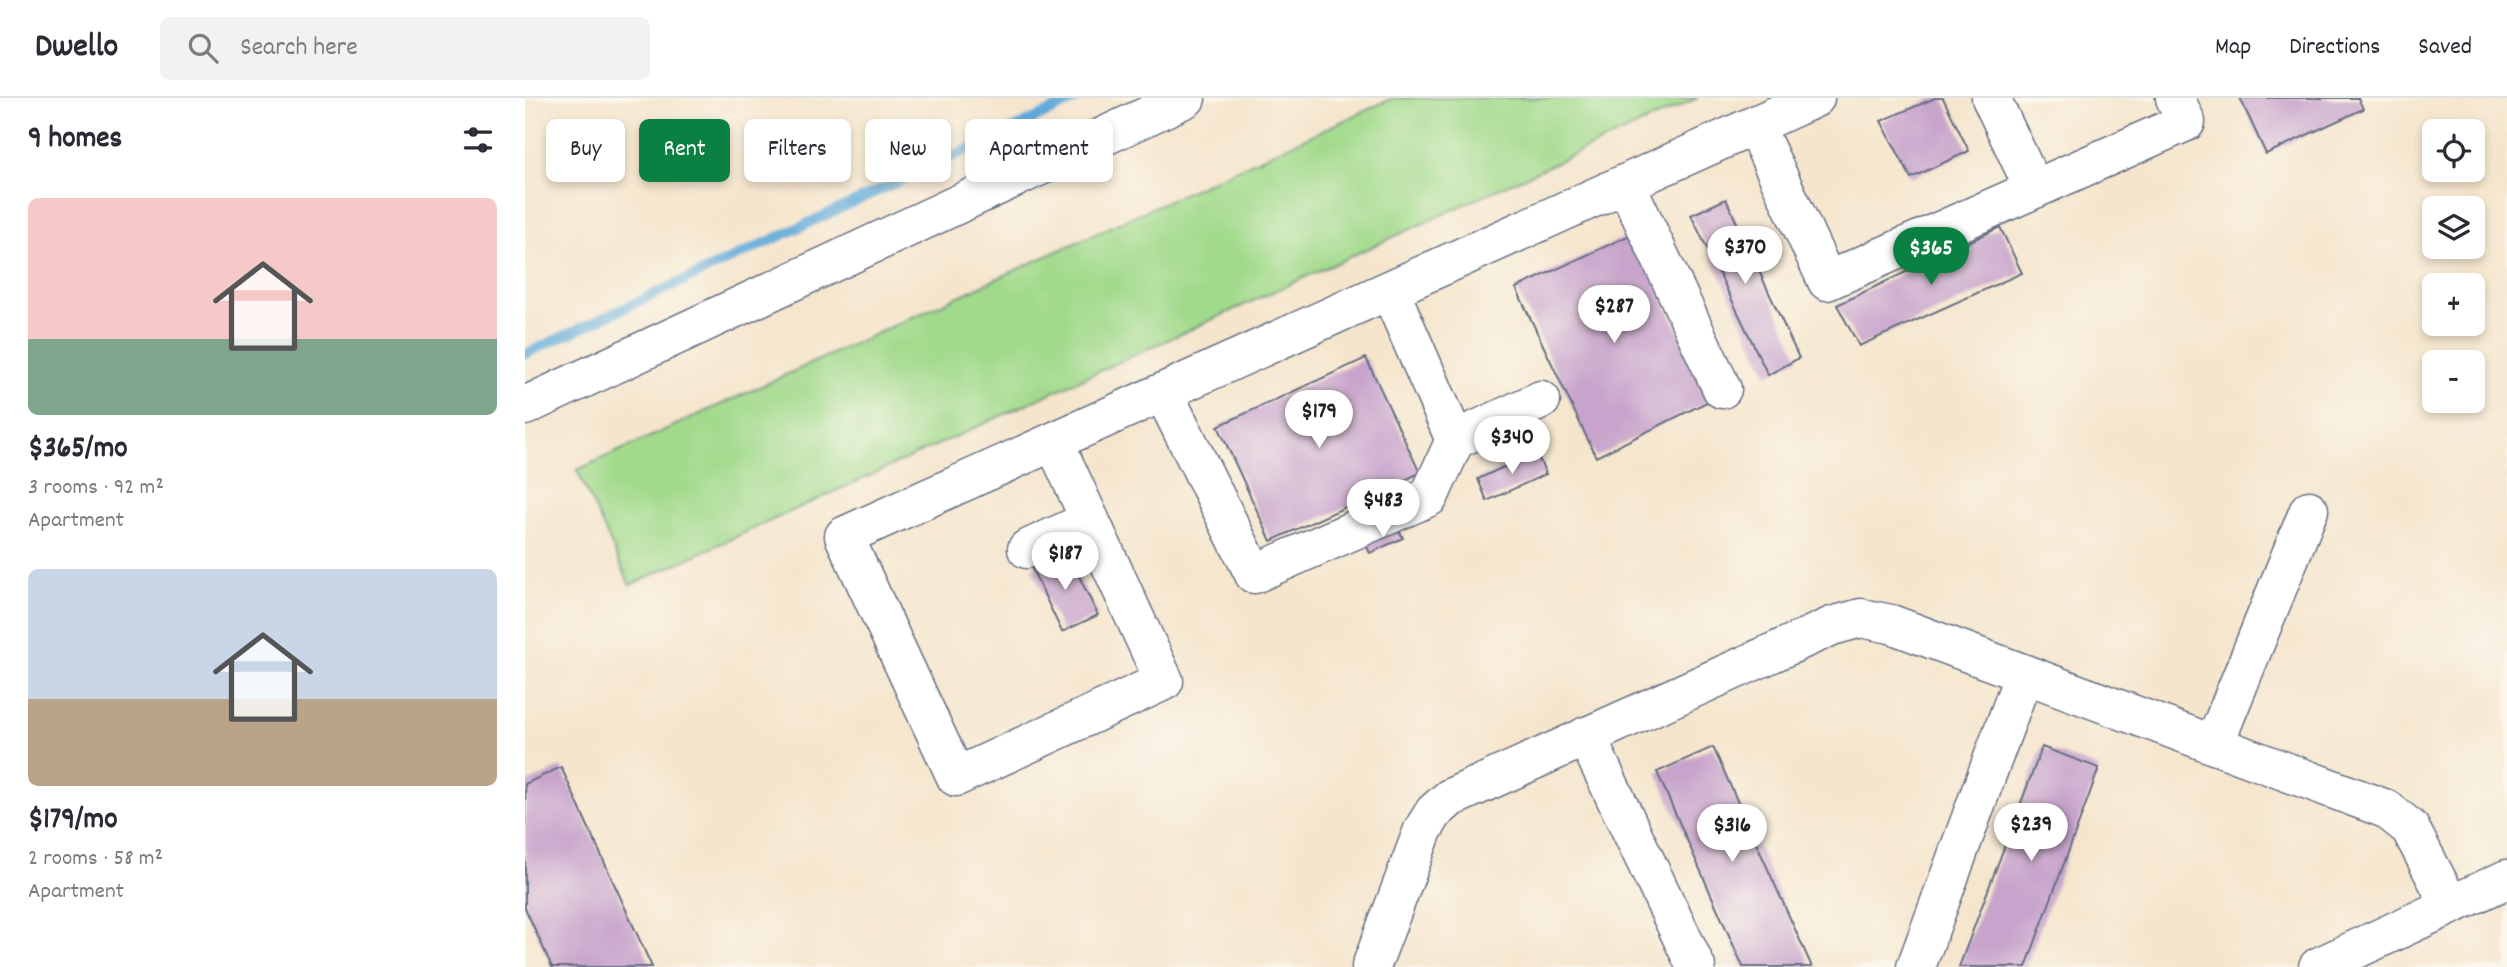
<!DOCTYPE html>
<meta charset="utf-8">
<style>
body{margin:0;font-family:Dekko,sans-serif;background:#f2f2f3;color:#2b2b33;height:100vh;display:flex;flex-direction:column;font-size:26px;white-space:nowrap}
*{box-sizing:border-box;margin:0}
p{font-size:23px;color:#7c7c81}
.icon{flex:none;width:38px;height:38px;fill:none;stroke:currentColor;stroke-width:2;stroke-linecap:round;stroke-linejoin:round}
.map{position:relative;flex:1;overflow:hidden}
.drawer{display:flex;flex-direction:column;background:#fff;width:525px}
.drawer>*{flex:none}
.hud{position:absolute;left:21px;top:21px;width:665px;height:63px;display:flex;gap:14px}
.controls{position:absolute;left:1897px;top:21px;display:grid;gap:14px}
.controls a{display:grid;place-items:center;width:63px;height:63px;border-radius:10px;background:#fff;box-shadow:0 4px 10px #0003;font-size:35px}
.price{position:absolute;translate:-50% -60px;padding:0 16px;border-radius:24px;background:#fff;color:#222;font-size:23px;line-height:46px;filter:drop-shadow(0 2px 4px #0008)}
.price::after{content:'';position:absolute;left:50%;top:42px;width:21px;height:16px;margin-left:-10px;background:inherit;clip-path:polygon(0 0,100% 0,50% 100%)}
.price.selected{background:#0b8043;color:#fff}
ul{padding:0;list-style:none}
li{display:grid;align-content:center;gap:14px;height:371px;padding:0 28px}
li span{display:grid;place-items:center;height:217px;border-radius:10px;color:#555}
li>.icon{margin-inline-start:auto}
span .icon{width:126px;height:126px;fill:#fffc;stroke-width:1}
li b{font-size:30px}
h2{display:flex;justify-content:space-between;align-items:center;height:84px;padding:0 28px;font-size:30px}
.tag{padding:0 24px;border-radius:10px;background:#fff;box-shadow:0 4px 10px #0003;font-size:24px;line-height:63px}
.tag.selected{background:#0b8043;color:#fff}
header{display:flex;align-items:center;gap:42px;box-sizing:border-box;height:98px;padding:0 35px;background:#fff;border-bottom:2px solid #e1e1e2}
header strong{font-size:33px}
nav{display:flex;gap:38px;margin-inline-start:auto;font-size:24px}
.search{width:490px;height:63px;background:#f2f2f3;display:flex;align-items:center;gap:18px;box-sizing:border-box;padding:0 24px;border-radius:10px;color:#7c7c81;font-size:26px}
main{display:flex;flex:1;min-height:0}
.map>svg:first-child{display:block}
</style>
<header>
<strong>Dwello</strong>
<div class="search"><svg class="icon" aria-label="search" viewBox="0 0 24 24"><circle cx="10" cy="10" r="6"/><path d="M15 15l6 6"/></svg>Search here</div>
<nav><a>Map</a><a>Directions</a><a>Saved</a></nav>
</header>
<main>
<section class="drawer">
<h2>9 homes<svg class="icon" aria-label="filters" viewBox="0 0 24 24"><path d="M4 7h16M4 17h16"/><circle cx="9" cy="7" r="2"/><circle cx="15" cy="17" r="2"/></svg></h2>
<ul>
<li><span style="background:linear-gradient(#f6c9c9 65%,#7fa58c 0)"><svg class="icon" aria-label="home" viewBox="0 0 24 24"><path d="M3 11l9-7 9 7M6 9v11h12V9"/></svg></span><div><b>$365/mo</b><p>3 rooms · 92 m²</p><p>Apartment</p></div></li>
<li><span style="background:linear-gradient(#c9d6e8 60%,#b9a48a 0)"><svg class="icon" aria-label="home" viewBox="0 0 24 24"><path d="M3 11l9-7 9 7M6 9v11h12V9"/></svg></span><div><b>$179/mo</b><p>2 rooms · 58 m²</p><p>Apartment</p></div></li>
</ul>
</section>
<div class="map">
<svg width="1982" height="869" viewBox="0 0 1982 869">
<rect width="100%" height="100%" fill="#fbf7ec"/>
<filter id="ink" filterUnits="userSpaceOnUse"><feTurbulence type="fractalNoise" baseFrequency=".0143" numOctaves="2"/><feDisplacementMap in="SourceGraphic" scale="14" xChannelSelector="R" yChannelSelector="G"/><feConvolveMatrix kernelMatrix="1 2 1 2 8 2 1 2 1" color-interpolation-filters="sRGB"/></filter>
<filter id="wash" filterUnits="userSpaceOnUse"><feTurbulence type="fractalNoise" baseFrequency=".00686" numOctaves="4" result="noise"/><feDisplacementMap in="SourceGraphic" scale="28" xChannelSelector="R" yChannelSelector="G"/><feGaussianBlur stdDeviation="1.57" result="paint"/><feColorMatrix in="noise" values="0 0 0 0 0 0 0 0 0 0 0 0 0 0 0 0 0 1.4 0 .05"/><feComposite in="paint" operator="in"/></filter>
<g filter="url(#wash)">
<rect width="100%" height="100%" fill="#f5e5cc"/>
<path fill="#a2da8c" stroke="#5e8475" stroke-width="2" d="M868,0H1173L105,487L52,372Z"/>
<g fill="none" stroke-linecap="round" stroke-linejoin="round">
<path stroke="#61aad9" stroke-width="10" d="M0,256L554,0"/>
</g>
<g id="blocks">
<g fill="#c8a4cc">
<path d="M1410,0H1418L1444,53L1386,80L1356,23Z"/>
<path d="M1715,0H1833L1838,11L1741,56Z"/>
<path d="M1201,101L1274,260L1243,277L1166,117Z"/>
<path d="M1475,129L1497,175L1334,248L1312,207Z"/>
<path d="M1107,136L1186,302L1071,359L991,190Z"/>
<path d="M841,260L895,375L746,443L693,328Z"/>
<path d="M1011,354L1021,376L962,403L953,381Z"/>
<path d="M871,426L878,440L845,455L839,442Z"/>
<path d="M542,454L573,517L537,534L507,471Z"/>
<path d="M1188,649L1287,869H1218L1132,674Z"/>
<path d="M1517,649L1574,670L1501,869H1434Z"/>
<path d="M36,669L127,869H27L0,810V686Z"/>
</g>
</g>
</g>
<g filter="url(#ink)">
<use href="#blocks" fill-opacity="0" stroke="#676f84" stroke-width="2"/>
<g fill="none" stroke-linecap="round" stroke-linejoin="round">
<defs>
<g id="minor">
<path d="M1466,0L1509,91"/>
<path d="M1230,28L1302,183L1661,24L1650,0"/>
<path d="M1101,86L1197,291"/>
<path d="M865,193L930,342L1016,302"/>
<path d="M639,296L729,476L904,399L930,342"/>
<path d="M0,308L661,0"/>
<path d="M530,346L639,583L431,679L319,438L1290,0"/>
<path d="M502,451L565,422"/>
<path d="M1061,638L1171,869"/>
<path d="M1689,647L1784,412"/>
<path d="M846,869L898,732L909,714L925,700L1307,528L1336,520L1366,526L1861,711L1885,730L1925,807"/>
<path d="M1391,869L1499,576"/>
<path d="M1793,869L1982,781"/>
</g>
</defs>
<use href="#minor" stroke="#676f84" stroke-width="41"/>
<use href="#minor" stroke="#fff" stroke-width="38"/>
</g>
</g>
</svg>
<div class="controls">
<a><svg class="icon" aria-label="locate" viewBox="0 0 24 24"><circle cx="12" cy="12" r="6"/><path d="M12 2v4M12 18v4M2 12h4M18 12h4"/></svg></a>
<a><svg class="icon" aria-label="layers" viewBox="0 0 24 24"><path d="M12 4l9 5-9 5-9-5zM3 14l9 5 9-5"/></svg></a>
<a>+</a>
<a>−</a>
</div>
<b class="price" style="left:1220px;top:188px">$370</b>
<b class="price selected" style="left:1406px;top:189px">$365</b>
<b class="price" style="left:1089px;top:247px">$287</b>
<b class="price" style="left:794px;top:352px">$179</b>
<b class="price" style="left:987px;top:378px">$340</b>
<b class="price" style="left:858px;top:441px">$483</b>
<b class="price" style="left:540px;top:494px">$187</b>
<b class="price" style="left:1506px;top:765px">$239</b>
<b class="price" style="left:1207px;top:766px">$316</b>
<div class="hud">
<a class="tag">Buy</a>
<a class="tag selected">Rent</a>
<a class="tag">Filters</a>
<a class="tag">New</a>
<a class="tag">Apartment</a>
</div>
</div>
</main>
